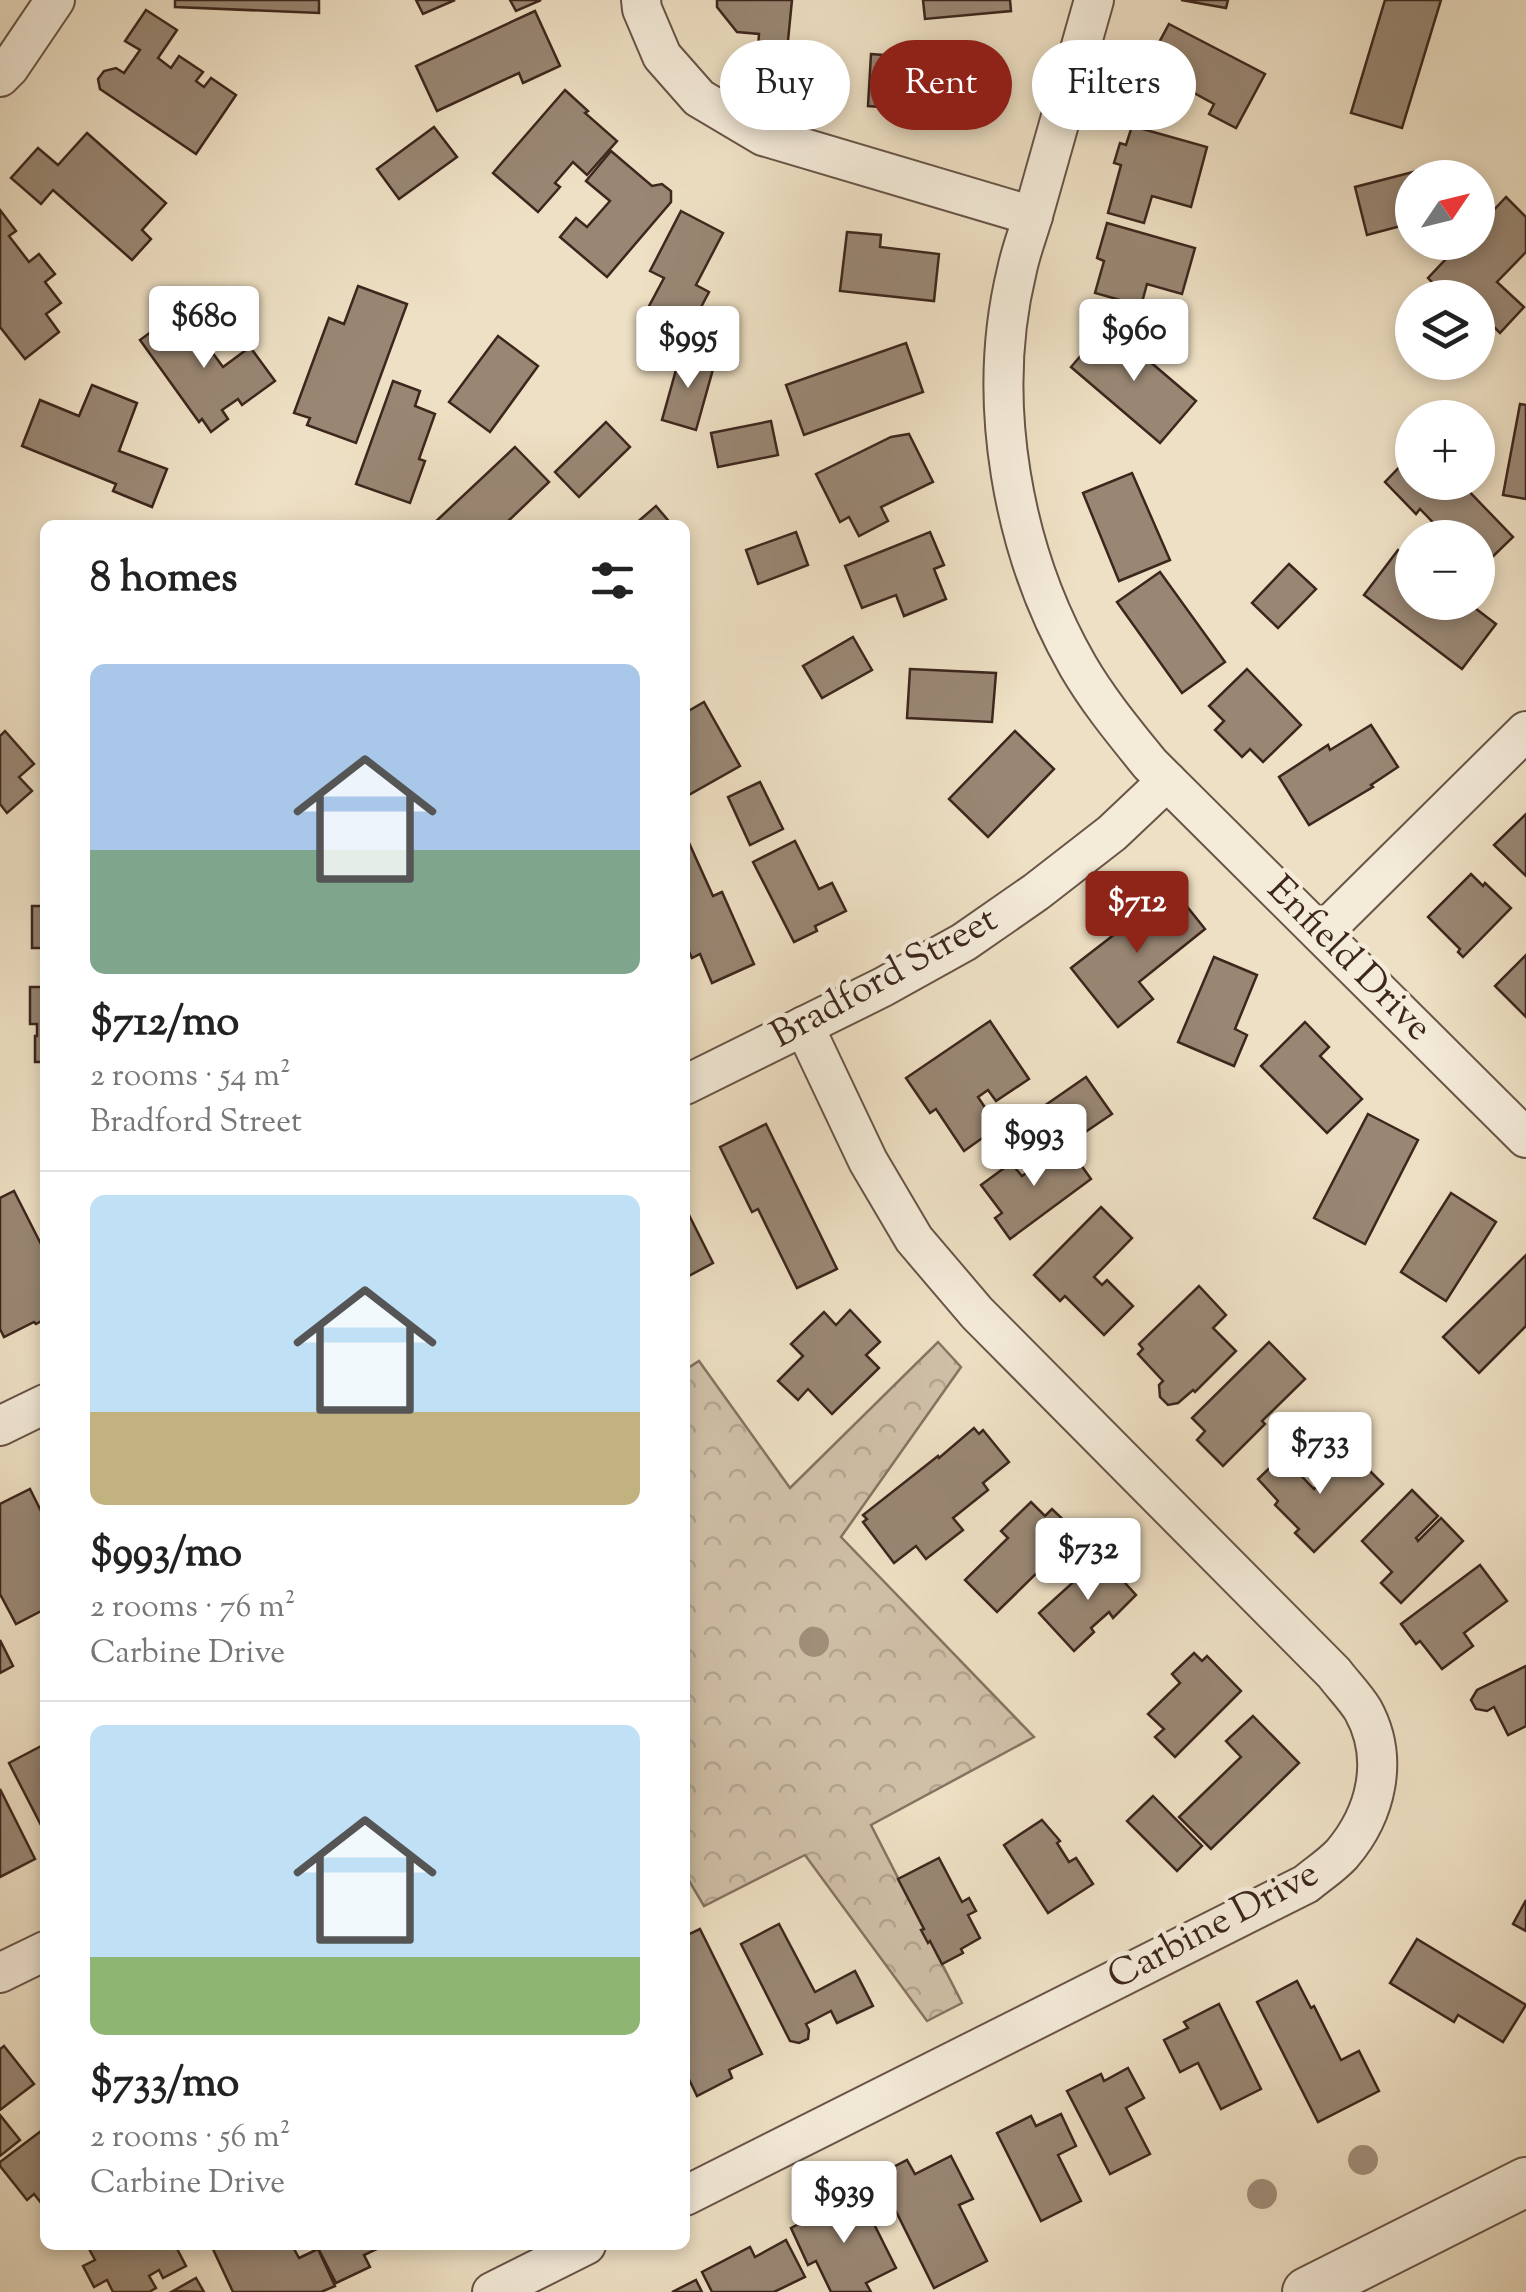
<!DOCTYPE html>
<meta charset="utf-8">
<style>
body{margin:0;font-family:"Sorts Mill Goudy",serif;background:#f6f6f6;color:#222;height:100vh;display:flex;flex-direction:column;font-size:38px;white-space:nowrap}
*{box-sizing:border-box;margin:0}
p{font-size:32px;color:#767676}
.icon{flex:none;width:55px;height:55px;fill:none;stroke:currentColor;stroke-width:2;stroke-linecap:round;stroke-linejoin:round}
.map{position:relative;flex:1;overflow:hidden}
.side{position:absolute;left:40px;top:520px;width:650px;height:1730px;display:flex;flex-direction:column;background:#fff;border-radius:15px;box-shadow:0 5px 15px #0003}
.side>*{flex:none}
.guide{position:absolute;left:720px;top:40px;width:655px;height:90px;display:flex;gap:20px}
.needle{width:65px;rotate:55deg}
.buttons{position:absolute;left:1395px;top:160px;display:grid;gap:20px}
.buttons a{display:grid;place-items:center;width:100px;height:100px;border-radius:50%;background:#fff;box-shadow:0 5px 15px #0003;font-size:50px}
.price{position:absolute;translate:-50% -85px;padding:0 22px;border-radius:10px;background:#fff;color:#222;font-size:32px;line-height:65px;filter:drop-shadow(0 2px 5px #0008)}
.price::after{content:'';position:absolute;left:50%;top:60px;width:30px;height:22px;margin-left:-15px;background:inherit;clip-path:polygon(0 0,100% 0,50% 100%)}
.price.active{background:#8f2418;color:#fff}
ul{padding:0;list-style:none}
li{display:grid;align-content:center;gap:20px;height:530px;padding:0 50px}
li+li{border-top:2px solid #e0e0e0}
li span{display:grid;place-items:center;height:310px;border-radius:15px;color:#555}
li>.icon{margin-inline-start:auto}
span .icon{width:180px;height:180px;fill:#fffc;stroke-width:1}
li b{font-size:42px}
h2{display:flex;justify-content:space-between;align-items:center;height:120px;padding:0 50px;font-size:42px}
.pill{padding:0 35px;border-radius:45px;background:#fff;box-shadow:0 5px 15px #0003;font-size:35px;line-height:90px}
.pill.active{background:#8f2418;color:#fff}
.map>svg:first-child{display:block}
</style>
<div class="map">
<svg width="1526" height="2292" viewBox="0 0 1526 2292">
<defs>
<pattern id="park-crowns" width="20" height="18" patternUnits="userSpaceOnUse" patternTransform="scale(2.5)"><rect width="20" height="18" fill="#d0c0a8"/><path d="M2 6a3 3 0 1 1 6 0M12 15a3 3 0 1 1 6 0" fill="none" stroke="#b4a590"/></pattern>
</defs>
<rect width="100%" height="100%" fill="#eee0c4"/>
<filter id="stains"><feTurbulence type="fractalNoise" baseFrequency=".002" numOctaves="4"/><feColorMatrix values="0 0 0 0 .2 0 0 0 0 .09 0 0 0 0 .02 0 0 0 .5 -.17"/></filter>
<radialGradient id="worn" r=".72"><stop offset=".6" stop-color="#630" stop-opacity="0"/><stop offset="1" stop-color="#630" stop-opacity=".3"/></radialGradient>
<path fill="url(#park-crowns)" stroke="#867362" stroke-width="2.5" d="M938,1342L961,1367L841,1537L1034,1737L871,1825L962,2003L927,2021L805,1855L704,1906L685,1874V1370L699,1361L790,1488Z"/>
<g fill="#998774" stroke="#3d261d" stroke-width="2.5">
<path d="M175,0H319V13L175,7Z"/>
<path d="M416,0H455L423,14Z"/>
<path d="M510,0H541L516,11Z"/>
<path d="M717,0H792L787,51L758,48L759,34L737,32L717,7Z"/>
<path d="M923,0H1010L1011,11L925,19Z"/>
<path d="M1181,0H1228L1226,8Z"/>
<path d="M1385,0H1441L1402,128L1351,113Z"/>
<path d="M146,10L177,30L158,58L171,68L179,56L203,72L196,81L204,87L211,78L236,95L196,154L100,89L98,79L104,71L116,68L124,73L140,50L125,41Z"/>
<path d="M535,11L560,66L523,83L519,73L437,111L416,66Z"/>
<path d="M1169,24L1265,74L1236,128L1209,114L1214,104L1167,78L1168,73L1148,63Z"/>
<path d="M871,54L986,63L982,114L868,106Z"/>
<path d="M565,90L588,111L585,113L617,141L587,175L573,162L555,183L560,187L538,212L493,173Z"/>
<path d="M1132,126L1207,147L1191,207L1152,196L1144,223L1108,213L1121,165L1114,163L1120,143L1126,145Z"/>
<path d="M434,127L457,157L399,199L377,169Z"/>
<path d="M87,133L166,203L142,230L151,239L132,260L53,190L41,204L11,178L38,148L58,165Z"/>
<path d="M611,151L652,186L662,184L671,191V202L607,277L560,237L576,218L587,227L610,201L586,181Z"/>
<path d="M1440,165L1443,178H1412V223L1367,235L1355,187Z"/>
<path d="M1506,197L1526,217V252L1497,282L1524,307L1500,333L1495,328L1486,336L1478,328V298H1447L1428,278L1462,242H1478V227Z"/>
<path d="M0,210L16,231L9,236L29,262L39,254L55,274L45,282L61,303L46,314L59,332L25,359L0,327Z"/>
<path d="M681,211L723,233L696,285L709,292L681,345L640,323L664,278L650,271Z"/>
<path d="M1107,223L1195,248L1182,294L1147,284L1141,306L1095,293L1104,261L1097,258Z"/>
<path d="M847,232L881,235L880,247L939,254L934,301L840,291Z"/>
<path d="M358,286L407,304L356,443L307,425L310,418L294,413L329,318L344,324Z"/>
<path d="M181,310L223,367L250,347L275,381L242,405L238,399L222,410L228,419L211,432L202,419L199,422L140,340Z"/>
<path d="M1107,325L1196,401L1160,443L1071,367Z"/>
<path d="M498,336L538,366L490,432L449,402Z"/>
<path d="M906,343L923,392L804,435L786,385Z"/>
<path d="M681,352L715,362L696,430L662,420Z"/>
<path d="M393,381L420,391L415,406L435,414L419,459L425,461L410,503L356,484Z"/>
<path d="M92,385L137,403L119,451L167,469L152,507L113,491L116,484L22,446L40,400L79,416Z"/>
<path d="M1520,404L1526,405V499L1503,495Z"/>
<path d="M771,421L778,455L718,467L711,433Z"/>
<path d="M606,422L630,447L579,497L555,472Z"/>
<path d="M909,434L933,482L881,507L888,521L859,536L849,517L840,522L816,474L891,437Z"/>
<path d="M515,447L549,482L504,525H432Z"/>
<path d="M1412,454V482H1460L1513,537L1479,570L1478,538H1448L1420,509L1416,514L1385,482Z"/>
<path d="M1132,473L1170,560L1119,581L1083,493Z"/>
<path d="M656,506L672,525H634Z"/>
<path d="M796,532L808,565L758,584L746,550Z"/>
<path d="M930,532L944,565L934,569L946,599L904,616L896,595L862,608L845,566Z"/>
<path d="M1398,550L1412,561V602H1467L1496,624L1462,669L1364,595Z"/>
<path d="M1289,564L1316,589L1278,628L1252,603Z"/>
<path d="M1160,572L1225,662L1182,693L1117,602Z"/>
<path d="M853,637L872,670L822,698L803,666Z"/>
<path d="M910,669L996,673L992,722L907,718Z"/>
<path d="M1247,669L1301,725L1263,762L1250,749L1242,757L1215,730L1224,721L1209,706Z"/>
<path d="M704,702L740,766L685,797V713Z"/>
<path d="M1371,725L1398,767L1371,785L1373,787L1309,825L1279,777L1328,745L1330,750Z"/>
<path d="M5,731L34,764L19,777L32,791L7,813L0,804V736Z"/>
<path d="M1015,731L1054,769L988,837L949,799Z"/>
<path d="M760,782L783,829L750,845L728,797Z"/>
<path d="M1526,814V876L1494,845Z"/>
<path d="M685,834L713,896L722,892L754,964L712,983L700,954L692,958L685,943Z"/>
<path d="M795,841L819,889L832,883L846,911L815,926L817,931L794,942L753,862Z"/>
<path d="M1471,874L1483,886L1485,883L1511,908L1463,957L1458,952L1460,949L1428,917Z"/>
<path d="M1173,889L1205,929L1139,982L1153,999L1118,1027L1071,968Z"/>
<rect x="32" y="906" width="13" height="42"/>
<path d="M1526,955V1017L1495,986Z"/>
<path d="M1214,957L1257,975L1235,1029L1247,1035L1234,1066L1178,1042Z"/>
<path d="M30,987H45V1062H35V1036H37V1024H30Z"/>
<path d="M990,1021L1029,1079L996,1101L988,1090L978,1097L998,1127L964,1151L936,1109L930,1113L906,1078Z"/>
<path d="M1305,1022L1329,1047L1320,1056L1362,1099L1327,1133L1261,1066Z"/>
<path d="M1086,1077L1112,1114L1069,1143L1044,1106Z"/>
<path d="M1368,1114L1418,1140L1365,1244L1314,1218Z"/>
<path d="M766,1124L837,1269L797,1288L758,1209L752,1212L720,1147Z"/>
<path d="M1066,1144L1091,1179L1010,1239L995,1218L1002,1213L981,1185L1011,1163L1022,1176Z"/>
<path d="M14,1191L45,1252V1319L36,1324L34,1322L4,1337L0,1329V1198Z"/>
<path d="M1451,1193L1496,1222L1446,1301L1401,1272Z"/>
<path d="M685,1207L713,1263L685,1278Z"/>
<path d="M1101,1207L1132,1238L1094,1277L1102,1285L1107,1280L1133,1306L1104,1335L1065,1296L1060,1301L1034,1275Z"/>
<path d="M1526,1255V1326L1479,1373L1443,1337Z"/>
<path d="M1199,1286L1226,1315L1213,1328L1236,1351L1195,1392L1193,1390L1178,1403L1168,1405L1160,1397L1159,1385L1163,1381L1138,1354L1143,1349L1139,1344Z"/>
<path d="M850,1310L880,1342L866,1355L879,1368L832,1414L808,1389L798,1400L778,1381L803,1356L791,1344L824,1312L836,1325Z"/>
<path d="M1269,1342L1305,1379L1262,1421L1265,1424L1223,1466L1197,1440L1205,1431L1192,1418Z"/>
<path d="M974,1428L979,1434L983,1430L1009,1462L983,1483L988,1490L953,1518L963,1530L926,1559L916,1546L894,1563L863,1522L867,1519L863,1515L938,1456L939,1458Z"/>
<path d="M1352,1453L1383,1484L1314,1552L1295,1533L1299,1529L1275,1505L1278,1501L1258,1479L1282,1456L1314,1489Z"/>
<path d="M30,1489L45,1519V1609L16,1624L0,1594V1504Z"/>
<path d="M1412,1490L1438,1516L1416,1538L1418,1541L1441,1518L1463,1541L1401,1603L1381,1583L1392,1572L1362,1541Z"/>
<path d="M1031,1502L1045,1516L1052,1509L1074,1530L1078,1526L1095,1543L1066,1571L1053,1557L997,1612L965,1580L1008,1538L1001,1531Z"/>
<path d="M1101,1557H1108L1115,1564L1116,1573L1136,1595L1113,1618L1109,1612L1091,1628L1094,1632L1074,1651L1039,1613Z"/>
<path d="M1480,1565L1507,1601L1464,1633L1473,1646L1442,1669L1420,1641L1416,1644L1401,1624Z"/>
<path d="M0,1640L13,1666L0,1673Z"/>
<path d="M1194,1653L1202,1661L1207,1656L1241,1691L1175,1757L1155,1737L1164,1729L1148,1714L1180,1683L1172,1674Z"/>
<path d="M1526,1666V1726L1508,1735L1494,1707L1487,1711L1476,1709L1471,1700L1477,1690Z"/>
<path d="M1253,1716L1299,1763L1211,1849L1179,1817L1241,1757L1226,1741Z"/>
<path d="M45,1744V1833L9,1763Z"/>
<path d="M0,1789L35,1859L0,1877Z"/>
<path d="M1153,1796L1202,1846L1177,1871L1127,1821Z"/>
<path d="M1042,1820L1060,1841L1057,1843L1069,1862L1076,1858L1093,1884L1048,1913L1004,1845Z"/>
<path d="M939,1858L962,1902L969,1898L976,1911L968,1915L980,1938L961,1949L963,1953L942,1964L930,1941L928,1943L921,1930L924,1929L898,1879Z"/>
<path d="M1526,1900V1931L1513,1924Z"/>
<path d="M779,1924L815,1992L855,1971L873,2006L837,2023L831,2011L806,2024L809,2030L808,2039L799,2043L790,2041L741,1944Z"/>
<path d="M700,1929L762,2054L729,2070L732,2078L697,2096L685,2071V1936Z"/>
<path d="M1417,1939L1526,2005L1503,2042L1458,2015L1454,2022L1390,1983Z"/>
<path d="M1297,1981L1311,2008L1314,2006L1341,2060L1359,2051L1379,2091L1318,2122L1257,2002Z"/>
<path d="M1219,2004L1261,2089L1221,2109L1198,2063L1180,2072L1164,2040L1188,2028L1184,2022Z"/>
<path d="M4,2046L34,2084L0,2110V2049Z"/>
<path d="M1128,2068L1144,2098L1126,2108L1150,2154L1110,2174L1067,2091L1101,2074L1104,2081Z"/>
<path d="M1061,2114L1076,2146L1058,2155L1081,2201L1041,2221L997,2133L1031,2116L1036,2126Z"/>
<path d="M0,2115L20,2140L0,2156Z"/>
<path d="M45,2128V2208L34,2194L27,2200L0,2166V2162Z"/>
<path d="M951,2156L973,2199L959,2205L987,2261L934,2288L878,2175L907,2160L915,2174Z"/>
<path d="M859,2194L896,2268L866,2283L871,2292H831L816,2261L808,2265L791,2228L822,2212L820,2207L837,2199L838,2202L846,2198L847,2200Z"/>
<path d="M786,2240L805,2277L774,2292H712L702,2272L750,2247L755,2257Z"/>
<path d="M87,2245H175L186,2266L163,2278L159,2270L149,2276L156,2288L149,2292H113L107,2280L94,2287L83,2266L95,2260Z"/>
<path d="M211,2245H292L299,2258L318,2249L335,2286L321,2292H233Z"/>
<path d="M324,2245H385L364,2255L370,2267L336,2283L318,2248Z"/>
<path d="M196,2278L204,2292L173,2291Z"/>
<path d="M696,2280L702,2292H672Z"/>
</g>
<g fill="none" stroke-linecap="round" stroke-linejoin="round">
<defs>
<g id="minor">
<path d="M641,0L642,9L662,56L699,98L763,136L1033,216"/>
<path d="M1094,0C1074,71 1054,141 1034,212C1029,231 1021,250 1017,270C985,400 1012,551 1078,666C1099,702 1125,733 1150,764L1526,1138"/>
<path d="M0,77L9,68L55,0"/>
<path d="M1322,933L1526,731"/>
<path d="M685,1085L883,987L964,942L1036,892L1112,833L1167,781"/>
<path d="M0,1426L45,1404"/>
<path d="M0,1973L45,1951"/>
<path d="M685,2196L1306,1884C1318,1874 1332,1865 1342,1854C1376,1814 1390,1759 1363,1710C1355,1697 1343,1685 1334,1673L977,1313L914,1239L868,1161L804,1026"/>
<path d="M492,2292L586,2245"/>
</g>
<path id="tertiary" d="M1307,2292L1526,2182"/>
</defs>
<use href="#minor" stroke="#695447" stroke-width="42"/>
<use href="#tertiary" stroke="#695447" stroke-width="52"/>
<use href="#minor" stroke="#f4ebd9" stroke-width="38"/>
<use href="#tertiary" stroke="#f4ebd9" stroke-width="48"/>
</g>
<g fill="#a18f7b">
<circle cx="814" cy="1642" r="15"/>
<circle cx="1363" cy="2160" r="15"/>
<circle cx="1262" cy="2194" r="15"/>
</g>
<g text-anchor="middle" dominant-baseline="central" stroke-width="9" stroke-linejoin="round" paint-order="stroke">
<g font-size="38" fill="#3d261d" stroke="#f4ebd9">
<text transform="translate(1348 960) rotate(45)">Enfield Drive</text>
<text transform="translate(885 979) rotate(-29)">Bradford Street</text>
<text transform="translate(1214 1927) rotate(-28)">Carbine Drive</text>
</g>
</g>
<rect width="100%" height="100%" filter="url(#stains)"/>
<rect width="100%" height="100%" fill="url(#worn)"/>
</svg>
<div class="buttons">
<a><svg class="needle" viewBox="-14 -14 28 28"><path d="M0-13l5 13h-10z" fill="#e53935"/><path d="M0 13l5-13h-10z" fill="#767676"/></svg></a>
<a><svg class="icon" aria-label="layers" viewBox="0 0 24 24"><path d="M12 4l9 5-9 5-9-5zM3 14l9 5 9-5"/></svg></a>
<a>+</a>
<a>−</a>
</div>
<b class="price" style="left:204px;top:371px">$680</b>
<b class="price" style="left:1134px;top:384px">$960</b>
<b class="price" style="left:688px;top:391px">$995</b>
<b class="price active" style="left:1137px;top:956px">$712</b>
<b class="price" style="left:1034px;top:1189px">$993</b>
<b class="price" style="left:1320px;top:1497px">$733</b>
<b class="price" style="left:1088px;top:1603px">$732</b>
<b class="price" style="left:844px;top:2246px">$939</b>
<div class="guide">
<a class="pill">Buy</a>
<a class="pill active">Rent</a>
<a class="pill">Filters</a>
</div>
<section class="side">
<h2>8 homes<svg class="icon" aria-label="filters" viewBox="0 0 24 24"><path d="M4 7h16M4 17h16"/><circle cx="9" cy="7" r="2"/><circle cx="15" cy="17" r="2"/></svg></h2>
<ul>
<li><span style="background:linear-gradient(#a9c7e8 60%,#7fa58c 0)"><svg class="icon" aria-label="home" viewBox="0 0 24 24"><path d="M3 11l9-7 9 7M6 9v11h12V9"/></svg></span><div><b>$712/mo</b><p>2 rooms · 54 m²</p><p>Bradford Street</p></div></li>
<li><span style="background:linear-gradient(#bfe0f5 70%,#c2b280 0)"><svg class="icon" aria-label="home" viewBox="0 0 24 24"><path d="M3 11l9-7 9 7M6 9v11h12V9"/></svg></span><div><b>$993/mo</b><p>2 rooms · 76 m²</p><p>Carbine Drive</p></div></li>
<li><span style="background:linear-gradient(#bfe0f5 75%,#8fb573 0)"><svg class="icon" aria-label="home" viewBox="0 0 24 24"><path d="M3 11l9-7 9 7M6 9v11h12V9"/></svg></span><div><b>$733/mo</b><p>2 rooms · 56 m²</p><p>Carbine Drive</p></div></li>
</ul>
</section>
</div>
